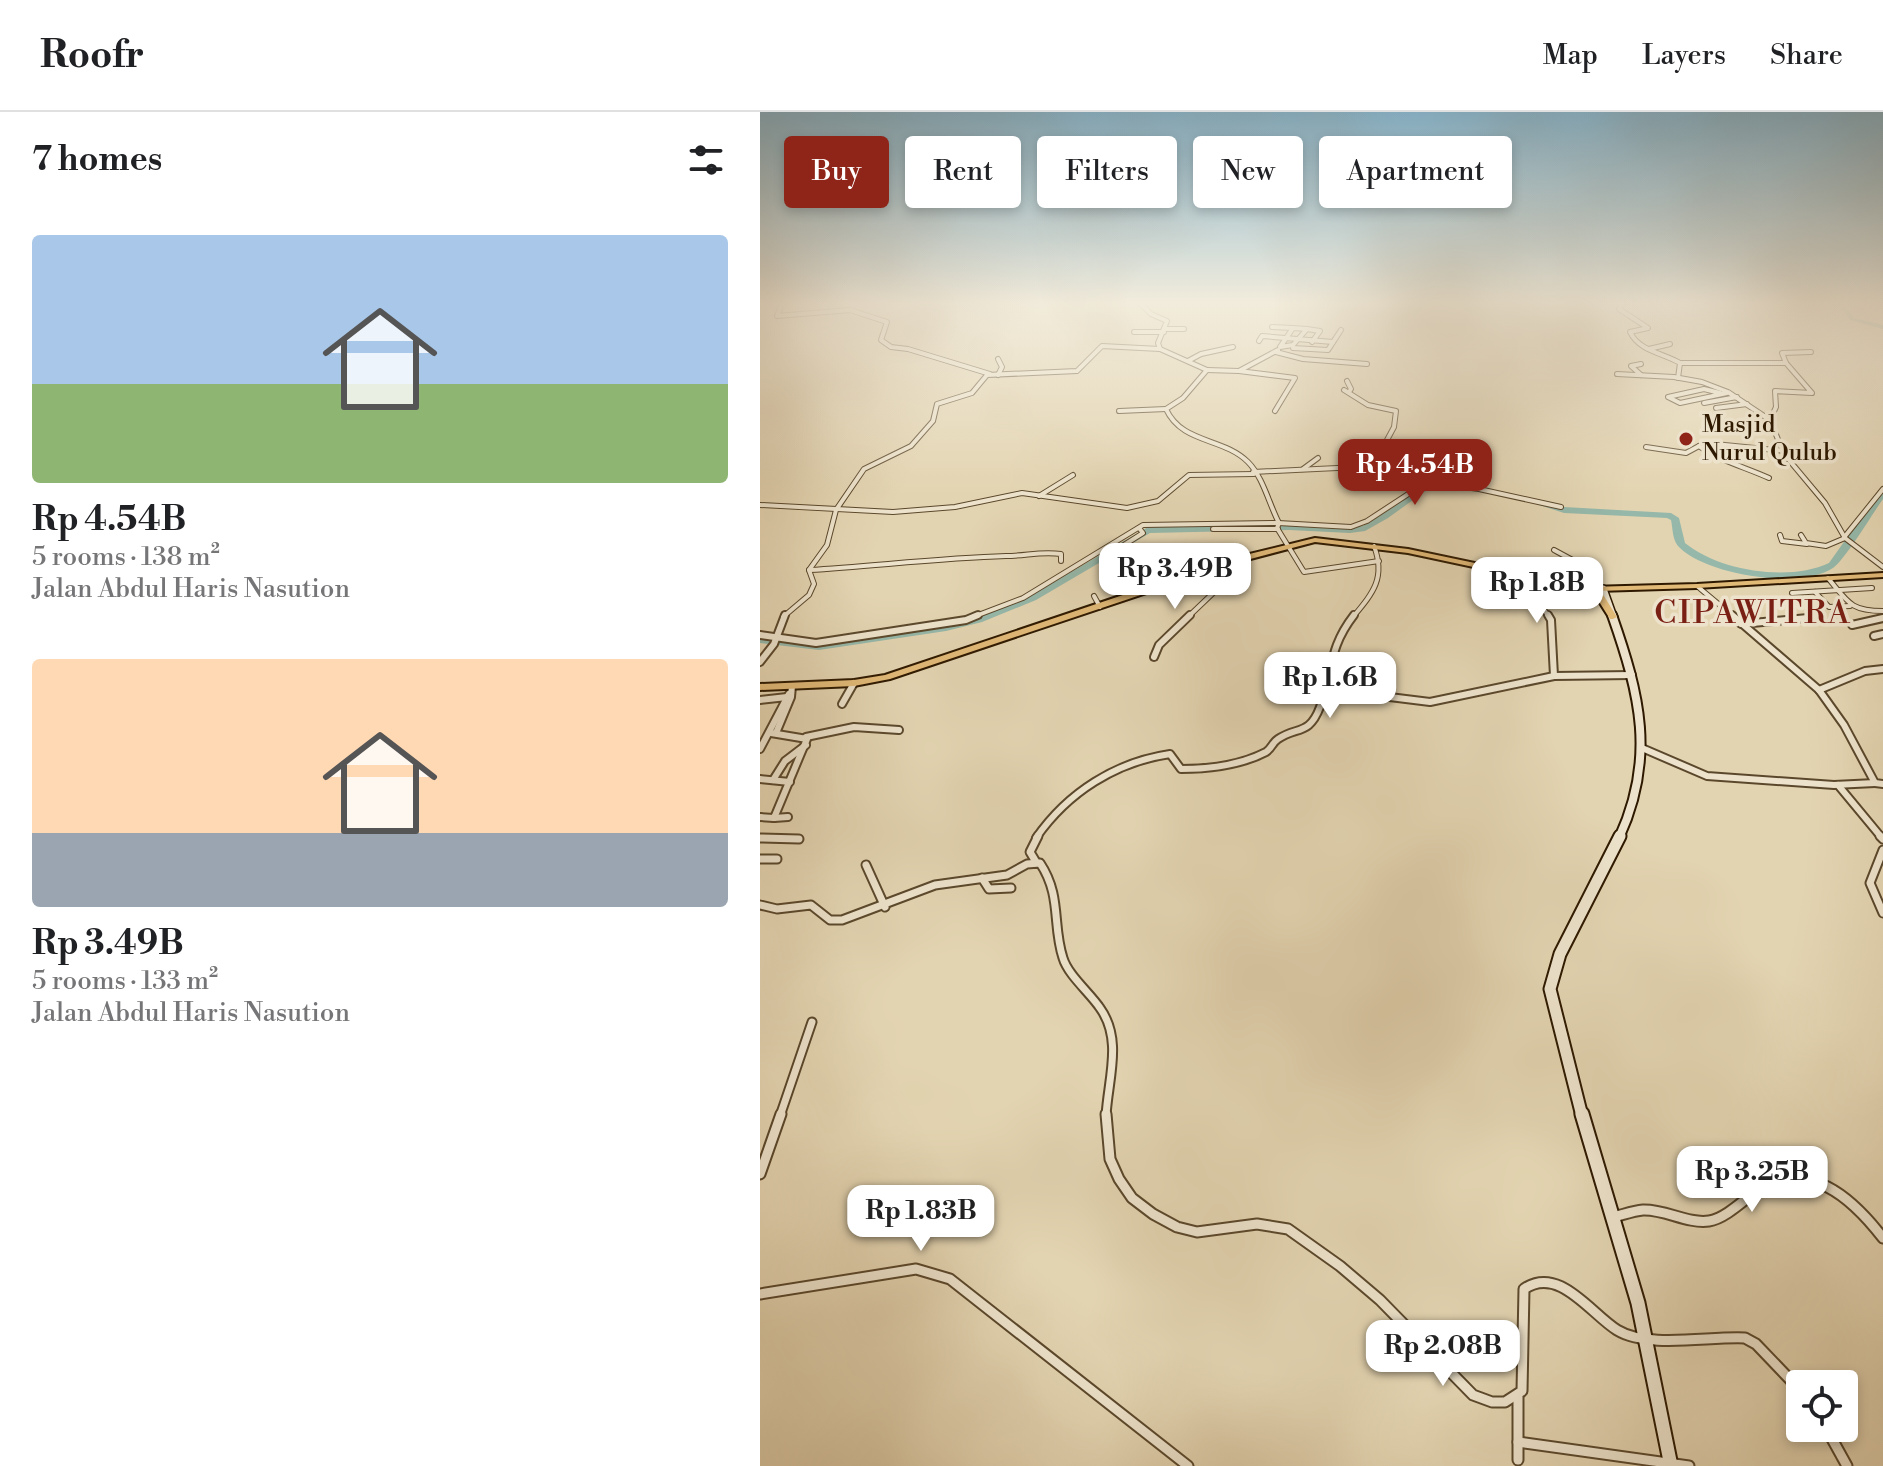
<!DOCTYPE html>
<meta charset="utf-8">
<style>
body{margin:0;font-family:"Libre Bodoni",serif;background:#f2f2f2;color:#202124;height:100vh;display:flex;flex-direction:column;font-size:30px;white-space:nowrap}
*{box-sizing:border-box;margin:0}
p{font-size:26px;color:#757577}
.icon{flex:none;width:44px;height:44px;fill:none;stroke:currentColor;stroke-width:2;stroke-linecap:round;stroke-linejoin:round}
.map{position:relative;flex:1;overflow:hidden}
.details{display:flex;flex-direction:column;background:#fff;width:760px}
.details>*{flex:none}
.hud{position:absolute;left:24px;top:24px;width:760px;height:72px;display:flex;gap:16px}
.controls{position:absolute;left:1026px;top:1258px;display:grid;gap:16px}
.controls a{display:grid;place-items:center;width:72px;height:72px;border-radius:8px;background:#fff;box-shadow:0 4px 12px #0003;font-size:40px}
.price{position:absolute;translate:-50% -68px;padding:0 18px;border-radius:16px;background:#fff;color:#222;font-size:26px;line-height:52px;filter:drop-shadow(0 2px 4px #0008)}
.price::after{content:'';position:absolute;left:50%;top:48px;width:24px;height:18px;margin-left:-12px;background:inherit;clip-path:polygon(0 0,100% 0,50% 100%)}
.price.current{background:#8f2418;color:#fff}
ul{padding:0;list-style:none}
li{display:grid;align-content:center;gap:16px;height:424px;padding:0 32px}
li span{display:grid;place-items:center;height:248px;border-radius:8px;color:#555}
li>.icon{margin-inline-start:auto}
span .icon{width:144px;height:144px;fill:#fffc;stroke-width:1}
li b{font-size:34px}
h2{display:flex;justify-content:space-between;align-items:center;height:96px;padding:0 32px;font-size:34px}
.pill{padding:0 28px;border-radius:8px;background:#fff;box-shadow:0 4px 12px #0003;font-size:28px;line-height:72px}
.pill.current{background:#8f2418;color:#fff}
header{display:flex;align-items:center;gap:48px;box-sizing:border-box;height:112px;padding:0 40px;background:#fff;border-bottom:2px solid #e0e0e0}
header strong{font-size:38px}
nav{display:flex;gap:44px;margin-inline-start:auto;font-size:28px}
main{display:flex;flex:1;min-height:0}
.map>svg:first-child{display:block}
</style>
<header>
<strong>Roofr</strong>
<nav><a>Map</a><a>Layers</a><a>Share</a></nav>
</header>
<main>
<section class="details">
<h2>7 homes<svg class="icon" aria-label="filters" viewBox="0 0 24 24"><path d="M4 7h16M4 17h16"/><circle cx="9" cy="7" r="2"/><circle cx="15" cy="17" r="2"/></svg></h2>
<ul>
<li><span style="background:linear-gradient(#a9c7e8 60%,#8fb573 0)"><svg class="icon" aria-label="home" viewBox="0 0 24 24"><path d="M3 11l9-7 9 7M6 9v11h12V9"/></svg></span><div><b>Rp 4.54B</b><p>5 rooms · 138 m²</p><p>Jalan Abdul Haris Nasution</p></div></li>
<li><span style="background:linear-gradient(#ffd9b3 70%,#9aa5b1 0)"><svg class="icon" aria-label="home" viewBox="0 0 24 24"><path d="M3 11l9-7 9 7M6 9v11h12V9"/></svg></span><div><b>Rp 3.49B</b><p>5 rooms · 133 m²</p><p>Jalan Abdul Haris Nasution</p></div></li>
</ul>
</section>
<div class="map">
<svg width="1123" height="1354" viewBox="0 0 1123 1354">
<rect width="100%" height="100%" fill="#e3d4b1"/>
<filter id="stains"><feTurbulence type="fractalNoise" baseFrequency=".0025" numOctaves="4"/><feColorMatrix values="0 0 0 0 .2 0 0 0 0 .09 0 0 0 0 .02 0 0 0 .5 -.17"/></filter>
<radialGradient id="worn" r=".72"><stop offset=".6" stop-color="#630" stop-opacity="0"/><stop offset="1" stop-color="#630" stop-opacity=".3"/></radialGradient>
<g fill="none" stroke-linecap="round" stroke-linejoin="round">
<g fill="#95b8aa" fill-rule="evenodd">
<path d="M1071,192C1083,192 1088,196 1094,206L1123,213V217L1090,208L1084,199Z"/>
<path d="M681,369L684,370V374L671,375L628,406L605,419L590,421L529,418L390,421L276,488L222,510L186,519L59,538L0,531V525L59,532L186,513L214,506L270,484L388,415L529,412L590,415L603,414L666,370Z"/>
<path d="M1123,378V387C1113,401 1084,449 1073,456C1040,478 948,463 920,436C912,429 913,417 911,408L907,406L804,401L770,390L774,387L804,395L911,401L919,406L925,431C959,459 1029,470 1069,451L1120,379Z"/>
</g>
<defs>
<g id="street-far3">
<path d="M22,192L17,204L90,198L127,210L121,228L131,235L148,237L230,262"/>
<path d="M381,192L391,202L407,209L398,231L400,237L447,258L423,286L406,297C422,332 463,325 488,350C503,365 509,392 519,411L517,416L544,460L619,449"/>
<path d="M862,192L859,197L888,216L870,220C879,239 903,241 920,251L918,266"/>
<path d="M512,215L533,216"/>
<path d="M533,216L547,217L533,233L520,235Z"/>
<path d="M406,217H424"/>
<path d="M547,217L560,219L552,230"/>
<path d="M374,220H404"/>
<path d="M499,229L502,224L573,230"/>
<path d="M533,236L568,238L581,218"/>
<path d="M889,237L910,232"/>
<path d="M516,240L543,247L607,252"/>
<path d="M238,247L242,255L238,263"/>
<path d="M428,249L441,242L473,235"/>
<path d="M920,251H1026"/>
<path d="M881,252L871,254L881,263"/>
<path d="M447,258L479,259L518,238"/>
<path d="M479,259L535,266L515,299"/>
<path d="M857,262L914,265L942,270L968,280L1010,308L1024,342L1065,391L1085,426L1123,455"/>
<path d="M587,269L591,277L589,280"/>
<path d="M584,278L608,293L636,299L634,315L627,328L644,352"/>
<path d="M960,281L944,277L908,285L920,291L967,281"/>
<path d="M944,291L977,285"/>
<path d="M956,296L987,292"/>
<path d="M359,299L406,297"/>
<path d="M1010,308L1016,295L1015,279L1052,281L1026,251L1022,241L1051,240"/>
<path d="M939,334C960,349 985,355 1009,366"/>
<path d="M886,335L926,341L939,334L955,332L1025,339"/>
<path d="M543,357L558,346"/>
<path d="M493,360L660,352L694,365L699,369L696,373"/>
<path d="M279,384L313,363"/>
<path d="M0,393L133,400L195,395L262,381L367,396L398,389L429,363L494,362"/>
<path d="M453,417H518"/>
<path d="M1020,423L1022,429L1047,432"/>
<path d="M1041,423L1046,431L1066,434L1085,426"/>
<path d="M1086,423L1123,377"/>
<path d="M794,438L818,451L829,477"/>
<path d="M348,443L383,421L379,416"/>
<path d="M49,458C115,454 180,446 246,444C266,444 281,439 301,442V449"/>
<path d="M760,462L789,505"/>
<path d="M1068,466C1088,490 1090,499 1123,499"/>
<path d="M937,474L974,505"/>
<path d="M1055,480L1069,495L1090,494"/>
<path d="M1032,481L1112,476"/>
<path d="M334,484L340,495"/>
<path d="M23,505L49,483L54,472L49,458L67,433L76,398L104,357L151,334L173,309L177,292L212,281L227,263L317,259L342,234L400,237"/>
<path d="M213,505L263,486L383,413L518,411L591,415L607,409L662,373L673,371L719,377L801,395"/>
<path d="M428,505L473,462L467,452"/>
<path d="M593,505C613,481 626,466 614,434"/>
</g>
<g id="street-far2">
<path d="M788,503L791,508L794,564"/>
<path d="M972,503L1059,578L1084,613L1115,671L1123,672"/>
<path d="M981,512L1048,506"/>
<path d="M1092,513L1123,506"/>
<path d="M0,523L56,531L206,508L218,503"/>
<path d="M1114,524L1123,522"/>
<path d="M394,545L399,533L430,503"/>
<path d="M0,550L14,532L25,503"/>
<path d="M565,577L670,590L794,564L872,563"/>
<path d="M1059,578L1105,559L1123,557"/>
<path d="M0,588L27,585"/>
<path d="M82,592L94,571"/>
<path d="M16,621L31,585L32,574"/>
<path d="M46,625L94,615L139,618"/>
<path d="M882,636L947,664L1074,673L1115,671"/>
<path d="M0,637L29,582"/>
<path d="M0,667L30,670"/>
<path d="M13,668L25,649L46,633"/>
<path d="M1078,673L1122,726"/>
<path d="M0,705L14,706L47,627L11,621"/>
<path d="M14,706L28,705"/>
<path d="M276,726C308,680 356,650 410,642L421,657C448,657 481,653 506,640C512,636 512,631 518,627C537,614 549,624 560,595C574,559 567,538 594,503"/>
</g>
<g id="street-far1">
<path d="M1120,724L1123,727"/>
<path d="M0,726L39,727"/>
<path d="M1123,738L1110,771L1123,801"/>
<path d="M0,747H17"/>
<path d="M276,750L270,740L278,724"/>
<path d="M106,753L125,795"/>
<path d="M222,766L229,777L251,776"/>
<path d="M0,793L17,797L51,793L70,808H82L175,773L247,763L267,752L280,751C302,784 292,813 303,846C308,863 330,881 340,896C363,928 348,967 346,1004"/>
<path d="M20,1004L52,910"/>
</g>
<g id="street">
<path d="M346,1002L350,1047L359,1067L372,1086L393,1102L417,1115L437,1120L497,1112L528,1117L580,1154L620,1188L713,1283L732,1290H745L762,1279L764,1177C799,1153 830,1201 857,1218C888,1237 949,1224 985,1226L996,1232L1040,1278"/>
<path d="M0,1062L21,1002"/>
<path d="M853,1105C862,1103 873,1099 883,1098C905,1097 927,1112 949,1109C964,1107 983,1089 995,1080C1048,1045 1092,1086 1123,1126"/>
<path d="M0,1182L156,1157L190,1167L428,1354"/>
<path d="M758,1285V1348"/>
<path d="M1066,1316L1087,1354"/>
<path d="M758,1330L929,1354"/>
</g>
<path id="secondary-far3" d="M843,477L853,505"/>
<path id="secondary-far2" d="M852,503C880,583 896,646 859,726"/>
<path id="secondary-far1" d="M822,1004L790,877L800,842L860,724"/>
<path id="secondary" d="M822,1002L878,1191L911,1354"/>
<path id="primary" d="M555,426L648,437L829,475L937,472L1123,461V465L937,476L837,479L844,484L857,505L853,507H850L838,488L826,479L648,441L555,430L479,450L130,567L94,574L0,578V572L94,568L125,563L473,446Z"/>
</defs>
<use href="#street-far3" stroke="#5b482c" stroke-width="6"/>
<use href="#street-far2" stroke="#5b482c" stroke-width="10"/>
<use href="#street-far1" stroke="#5b482c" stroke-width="11"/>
<use href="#street" stroke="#5b482c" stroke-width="13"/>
<use href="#secondary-far3" stroke="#2e1900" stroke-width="10"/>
<use href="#secondary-far2" stroke="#2e1900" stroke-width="12"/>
<use href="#secondary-far1" stroke="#2e1900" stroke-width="15"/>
<use href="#secondary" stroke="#2e1900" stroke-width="17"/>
<use href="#primary" stroke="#2e1900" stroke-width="4"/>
<use href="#street-far3" stroke="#ede3cc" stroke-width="4"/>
<use href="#street-far2" stroke="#ede3cc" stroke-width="6"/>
<use href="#street-far1" stroke="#ede3cc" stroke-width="7"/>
<use href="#street" stroke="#ede3cc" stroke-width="9"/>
<use href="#secondary-far3" stroke="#ede3cc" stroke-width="7"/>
<use href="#secondary-far2" stroke="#ede3cc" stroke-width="8"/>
<use href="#secondary-far1" stroke="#ede3cc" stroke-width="11"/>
<use href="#secondary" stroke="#ede3cc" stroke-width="13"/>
<use href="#primary" fill="#e2ba78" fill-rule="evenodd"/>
</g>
<linearGradient id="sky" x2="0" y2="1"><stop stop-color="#87b6cf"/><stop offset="0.5" stop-color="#f2ecdc"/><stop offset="1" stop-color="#f2ecdc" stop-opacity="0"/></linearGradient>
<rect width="1123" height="382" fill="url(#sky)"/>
<circle fill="#8f2418" stroke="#ede3cc" stroke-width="3" cx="926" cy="327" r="8"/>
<g text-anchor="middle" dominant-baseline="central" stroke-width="7" stroke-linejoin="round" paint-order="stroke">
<g font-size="24" fill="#2e1900" stroke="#ede3cc" text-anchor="start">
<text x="942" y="313">Masjid<tspan x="942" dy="28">Nurul Qulub</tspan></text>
</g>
<g font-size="32" letter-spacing="2" fill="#7a1f14" stroke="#ede3cc">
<text x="993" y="501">CIPAWITRA</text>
</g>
</g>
<rect width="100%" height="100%" filter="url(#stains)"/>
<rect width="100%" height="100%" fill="url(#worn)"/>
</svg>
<div class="controls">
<a><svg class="icon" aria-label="locate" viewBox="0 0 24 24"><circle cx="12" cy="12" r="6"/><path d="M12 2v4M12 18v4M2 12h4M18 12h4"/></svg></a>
</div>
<b class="price current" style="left:655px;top:395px">Rp 4.54B</b>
<b class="price" style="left:415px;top:499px">Rp 3.49B</b>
<b class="price" style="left:777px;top:513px">Rp 1.8B</b>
<b class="price" style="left:570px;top:608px">Rp 1.6B</b>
<b class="price" style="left:992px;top:1102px">Rp 3.25B</b>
<b class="price" style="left:161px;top:1141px">Rp 1.83B</b>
<b class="price" style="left:683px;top:1276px">Rp 2.08B</b>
<div class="hud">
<a class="pill current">Buy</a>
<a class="pill">Rent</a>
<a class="pill">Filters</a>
<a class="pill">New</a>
<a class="pill">Apartment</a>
</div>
</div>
</main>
